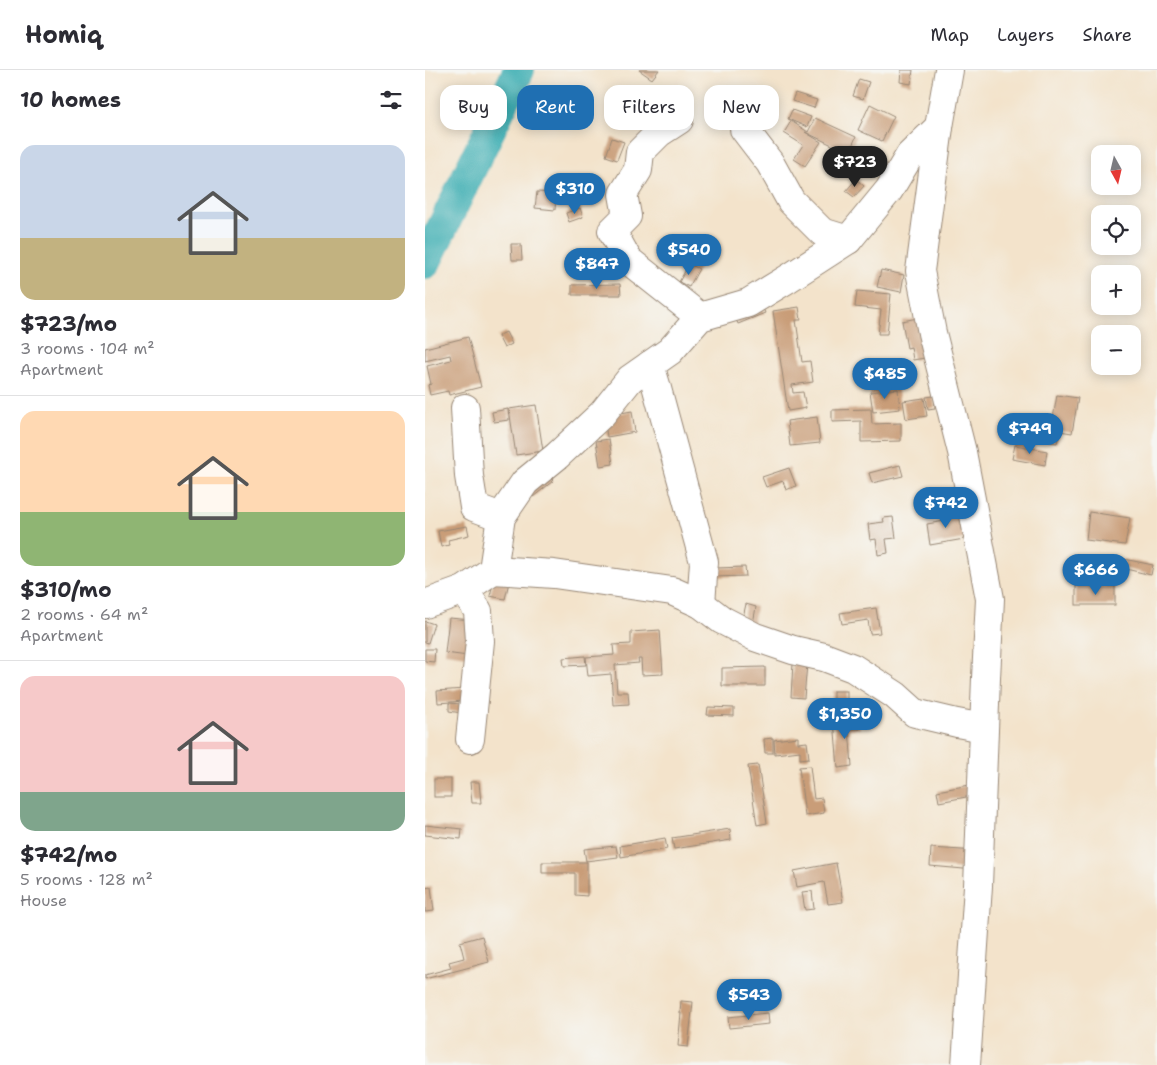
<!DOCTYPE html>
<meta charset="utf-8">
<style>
body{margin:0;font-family:"Shantell Sans",sans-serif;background:#f2f2f3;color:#2b2b33;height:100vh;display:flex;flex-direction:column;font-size:19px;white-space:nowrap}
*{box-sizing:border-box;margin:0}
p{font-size:16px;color:#7c7c81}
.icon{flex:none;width:28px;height:28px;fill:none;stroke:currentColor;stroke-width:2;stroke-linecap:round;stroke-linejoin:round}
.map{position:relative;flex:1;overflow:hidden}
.panel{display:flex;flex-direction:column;background:#fff;width:425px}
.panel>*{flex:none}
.hud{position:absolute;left:15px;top:15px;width:475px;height:45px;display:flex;gap:10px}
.needle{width:32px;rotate:172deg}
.controls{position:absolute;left:666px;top:75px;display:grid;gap:10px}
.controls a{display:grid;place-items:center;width:50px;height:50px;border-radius:10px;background:#fff;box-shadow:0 2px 12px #0003;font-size:25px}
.price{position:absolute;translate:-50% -42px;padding:0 11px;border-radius:18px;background:#1f6fb2;color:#fff;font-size:16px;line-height:32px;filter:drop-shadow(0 1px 2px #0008)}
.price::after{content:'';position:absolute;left:50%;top:30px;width:15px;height:11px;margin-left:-8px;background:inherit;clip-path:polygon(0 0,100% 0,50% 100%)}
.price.current{background:#222;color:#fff}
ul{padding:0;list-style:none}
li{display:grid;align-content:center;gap:10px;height:265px;padding:0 20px}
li+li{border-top:1px solid #e1e1e2}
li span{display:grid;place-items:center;height:155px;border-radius:15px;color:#555}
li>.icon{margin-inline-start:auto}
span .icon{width:90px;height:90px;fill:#fffc;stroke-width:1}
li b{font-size:21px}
h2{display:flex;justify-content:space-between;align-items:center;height:60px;padding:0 20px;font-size:21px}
.tag{padding:0 18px;border-radius:15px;background:#fff;box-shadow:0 2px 12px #0003;font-size:18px;line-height:45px}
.tag.current{background:#1f6fb2;color:#fff}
header{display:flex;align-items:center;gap:30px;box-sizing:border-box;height:70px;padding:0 25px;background:#fff;border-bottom:1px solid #e1e1e2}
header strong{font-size:24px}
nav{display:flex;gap:28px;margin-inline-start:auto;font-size:18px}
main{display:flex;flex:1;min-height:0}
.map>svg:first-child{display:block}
</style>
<header>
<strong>Homiq</strong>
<nav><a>Map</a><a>Layers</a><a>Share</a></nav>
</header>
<main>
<section class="panel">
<h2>10 homes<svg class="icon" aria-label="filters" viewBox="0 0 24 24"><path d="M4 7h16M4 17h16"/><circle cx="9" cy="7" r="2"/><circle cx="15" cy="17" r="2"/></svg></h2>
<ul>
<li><span style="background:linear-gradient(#c9d6e8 60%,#c2b280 0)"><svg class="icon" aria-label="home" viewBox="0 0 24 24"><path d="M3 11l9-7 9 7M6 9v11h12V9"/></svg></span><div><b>$723/mo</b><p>3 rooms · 104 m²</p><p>Apartment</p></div></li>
<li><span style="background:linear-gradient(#ffd9b3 65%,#8fb573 0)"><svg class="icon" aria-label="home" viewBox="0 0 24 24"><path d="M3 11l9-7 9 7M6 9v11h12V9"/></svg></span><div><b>$310/mo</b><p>2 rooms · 64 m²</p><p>Apartment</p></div></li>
<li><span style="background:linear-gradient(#f6c9c9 75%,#7fa58c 0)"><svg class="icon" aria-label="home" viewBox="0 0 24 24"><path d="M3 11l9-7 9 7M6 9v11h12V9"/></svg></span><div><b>$742/mo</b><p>5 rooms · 128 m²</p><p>House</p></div></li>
</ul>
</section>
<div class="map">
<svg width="732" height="995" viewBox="0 0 732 995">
<rect width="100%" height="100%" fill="#f6f6f2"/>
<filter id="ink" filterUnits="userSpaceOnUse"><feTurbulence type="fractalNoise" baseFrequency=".02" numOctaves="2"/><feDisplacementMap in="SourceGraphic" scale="10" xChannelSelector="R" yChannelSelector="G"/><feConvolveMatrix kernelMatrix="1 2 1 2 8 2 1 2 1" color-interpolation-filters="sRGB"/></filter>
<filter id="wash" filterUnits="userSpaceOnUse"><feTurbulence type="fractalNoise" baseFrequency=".0096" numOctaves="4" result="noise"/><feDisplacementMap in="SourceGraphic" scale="20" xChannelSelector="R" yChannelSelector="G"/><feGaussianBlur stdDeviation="1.12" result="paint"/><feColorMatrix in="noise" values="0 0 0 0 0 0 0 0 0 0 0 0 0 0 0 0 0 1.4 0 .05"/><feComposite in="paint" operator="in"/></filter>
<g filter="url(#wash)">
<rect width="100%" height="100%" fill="#f3e3cb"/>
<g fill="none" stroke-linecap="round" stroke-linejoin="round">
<path stroke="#39acb1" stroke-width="32" d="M0,193L94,0"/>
</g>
<g id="blocks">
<g fill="#c99d78">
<path d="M214,0H234L227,9Z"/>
<path d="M476,0H488L486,14L475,12Z"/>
<path d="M434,9L444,12L438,29L428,26Z"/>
<path d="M241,15L244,26L235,29L231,18Z"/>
<path d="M370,23L392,30L389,38L367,31Z"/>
<path d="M132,24L165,35L160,52L126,42Z"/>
<path d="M242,27L249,37L226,51L220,41Z"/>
<path d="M445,34L469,46L457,71L433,60Z"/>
<path d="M367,40L386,47L382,57L363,49Z"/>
<path d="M390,48L431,67L424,83L380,62L396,72L380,96L369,89L378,75L359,63L366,51L383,62Z"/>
<path d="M187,68L199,72L192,90L181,86Z"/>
<path d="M431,109L439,116L429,127L421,121Z"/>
<path d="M112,122L131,123L130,140L110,138Z"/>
<path d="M155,138L158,147L144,152L141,143Z"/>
<path d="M86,174H96L97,190H87Z"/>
<path d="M264,194L274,199L264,217L254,212Z"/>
<path d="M456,200L479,205L476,222L452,217Z"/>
<path d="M195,214L196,225H147V215Z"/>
<path d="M432,221L466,224L462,264H453L456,240L430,237Z"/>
<path d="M336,234L340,243L313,254L309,245Z"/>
<path d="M374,237L376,250H371L377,292L385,291L388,312L367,315L368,323L378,322L381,338L363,341L348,241Z"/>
<path d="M493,248L500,288L488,290L486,277L482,278L477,251Z"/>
<path d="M81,262L87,274L79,278L73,266Z"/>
<path d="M43,267L56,317L24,325L23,321L5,325L3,315L6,314L2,296L26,290L25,285L0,291V278Z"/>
<path d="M449,306L460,307V318H448Z"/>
<path d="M473,319L475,339L448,342L445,322Z"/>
<path d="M632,325L653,328L647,363L635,361L632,373L624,372Z"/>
<path d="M509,326L510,338L503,339L501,327Z"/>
<path d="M499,328L502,346L481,349L478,331Z"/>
<path d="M111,335L118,381L91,385L84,339Z"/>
<path d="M83,339L84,350L69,352L67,342Z"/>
<path d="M446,339L447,354L476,353V371L436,372V351L407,352V340Z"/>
<path d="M207,341L210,362L182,367L179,346Z"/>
<path d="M392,347L395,373L365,376L362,351Z"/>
<path d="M184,369L188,394L175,396L171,371Z"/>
<path d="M590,375L622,381L620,395L587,389Z"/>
<path d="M475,395L478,406L447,413L444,403Z"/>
<path d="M364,398L371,416L361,420L358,411L341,417L337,407Z"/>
<path d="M121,403L128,411L108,427L102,419Z"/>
<path d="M534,439L539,469L505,475L502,454L520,451L518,442Z"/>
<path d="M664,442L705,448L700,475L661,470Z"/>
<path d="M468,447L471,468L461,469L463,483L453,485L451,469L445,470L443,454L459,452L458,448Z"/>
<path d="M42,456L44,465L23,470L24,475L16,477L13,461Z"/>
<path d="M699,489L728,495L726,505L697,498Z"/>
<path d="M320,497L321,506L287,507L291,498Z"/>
<path d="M70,505L85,508L80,529L65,526Z"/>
<rect x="651" y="516" width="39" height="19"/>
<path d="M321,534L331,537L327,559L316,556Z"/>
<path d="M451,538L455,563L445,564L443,550L417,554L415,543Z"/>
<path d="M24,548L47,550L43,586L20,583Z"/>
<path d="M0,551L9,554L3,573L0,572Z"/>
<path d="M235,560L238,604L217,605L216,589H213L214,593L190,595L192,622H203L204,634L188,635L186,604L163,606L161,587L189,585L188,575L206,574V562Z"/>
<path d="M0,579H10L9,592L0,591Z"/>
<path d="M160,586L161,595L139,596L138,588Z"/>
<path d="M368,593L382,594L379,628L366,627Z"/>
<path d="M340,597V616H297V598Z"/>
<path d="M39,619V631L13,633L12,621Z"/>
<rect x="408" y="621" width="14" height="10"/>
<path d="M24,633L36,634V643L24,641Z"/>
<path d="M283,637L309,638V646L282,645Z"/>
<path d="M439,637L447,638L446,649H438Z"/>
<path d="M434,648L435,659H424L427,696L413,698L409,650Z"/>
<path d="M373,667V673L382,672L384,688L375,689V681L350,684L349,670Z"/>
<path d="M348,668V683H340L339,669Z"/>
<path d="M333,695L342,753L332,755L323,696Z"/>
<path d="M385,696L389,729L397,728L399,743L380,746L374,697Z"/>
<rect x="9" y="709" width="17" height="18"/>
<path d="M45,712H54L56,733H47Z"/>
<path d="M550,714L552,725L514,732L512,721Z"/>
<path d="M0,755L37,759L36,769L0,765Z"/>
<path d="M305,759L306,770L249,779L247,768Z"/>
<path d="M240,768L242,779L196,787L195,776Z"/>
<path d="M191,776L193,787L161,791L159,779Z"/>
<path d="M506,778L552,781L550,800L505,796Z"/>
<path d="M117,792H162V826L150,825V803H117Z"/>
<path d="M411,793L418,832L403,834L399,812L372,817L369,801Z"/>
<path d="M6,817L9,841L0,842V818Z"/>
<path d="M387,821L389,839L380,840L377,822Z"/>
<path d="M57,866L64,892L0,909V905L26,898L24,892L39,888L35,872Z"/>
<path d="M256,931L268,932L263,977L253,976L256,943H255Z"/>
<path d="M343,943L344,954L304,958L303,947Z"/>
</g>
</g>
</g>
<g filter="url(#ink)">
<use href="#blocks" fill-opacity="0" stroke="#978674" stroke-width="1"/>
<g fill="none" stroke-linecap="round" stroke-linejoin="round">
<defs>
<g id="minor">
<path d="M524,0L514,57L495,201L507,263L537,382L565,529L561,608L553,816L541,995"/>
<path d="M254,50L234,63L215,82L213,100L198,124L202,146L187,161L203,190L275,247"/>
<path d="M319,59L345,93L366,131L397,162L423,170"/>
<path d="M225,295L231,315L279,492L276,534"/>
<path d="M40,338L44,406L49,437L76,447"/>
<path d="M68,500L129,504L247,521L276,534L297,550L330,567L368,580L399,587L428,598L470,625L490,643L532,653L559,658"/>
<path d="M39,520L53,541L55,571L45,669"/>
<path d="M0,534L39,520L68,500L76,447L100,412L132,386L177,344L205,309L245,281L275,247L323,233L364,208L423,170L464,120L485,85L514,57"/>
</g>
</defs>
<use href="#minor" stroke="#978674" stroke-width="30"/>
<use href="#minor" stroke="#fff" stroke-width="28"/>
</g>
</g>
</svg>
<div class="controls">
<a><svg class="needle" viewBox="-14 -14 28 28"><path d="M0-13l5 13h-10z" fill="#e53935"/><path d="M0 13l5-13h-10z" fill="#7c7c81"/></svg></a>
<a><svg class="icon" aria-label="locate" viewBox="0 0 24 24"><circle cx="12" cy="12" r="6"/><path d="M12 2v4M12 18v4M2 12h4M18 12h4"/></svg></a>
<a>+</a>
<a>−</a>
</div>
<b class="price current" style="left:430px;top:118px">$723</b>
<b class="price" style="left:150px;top:145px">$310</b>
<b class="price" style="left:264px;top:206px">$540</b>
<b class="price" style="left:172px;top:220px">$847</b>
<b class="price" style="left:460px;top:330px">$485</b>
<b class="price" style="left:605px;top:385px">$749</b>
<b class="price" style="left:521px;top:459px">$742</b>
<b class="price" style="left:671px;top:526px">$666</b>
<b class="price" style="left:420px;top:670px">$1,350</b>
<b class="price" style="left:324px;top:951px">$543</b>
<div class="hud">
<a class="tag">Buy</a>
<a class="tag current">Rent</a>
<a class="tag">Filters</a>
<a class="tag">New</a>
</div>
</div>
</main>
